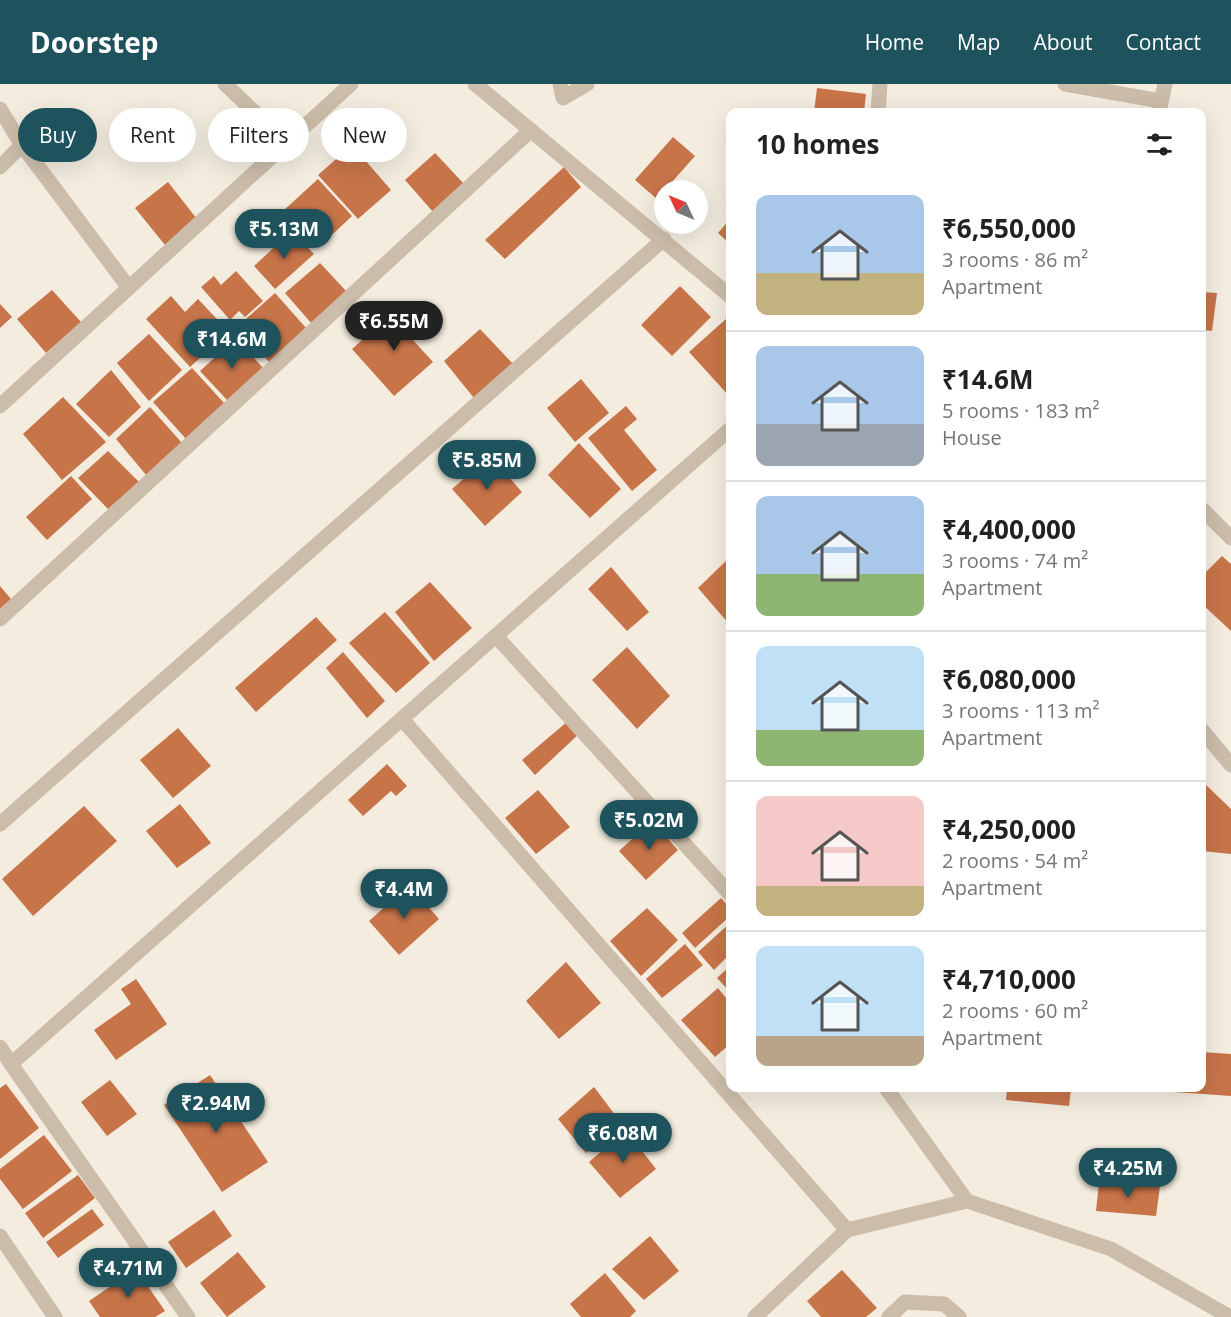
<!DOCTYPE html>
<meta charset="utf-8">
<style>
body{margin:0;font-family:"Open Sans",sans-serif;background:#f6f6f6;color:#222;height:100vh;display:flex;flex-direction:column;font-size:22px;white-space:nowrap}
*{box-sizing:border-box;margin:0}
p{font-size:20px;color:#767676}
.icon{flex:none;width:33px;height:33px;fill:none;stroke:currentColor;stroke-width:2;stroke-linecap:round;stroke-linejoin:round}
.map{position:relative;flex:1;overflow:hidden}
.panel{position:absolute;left:726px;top:24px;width:480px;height:984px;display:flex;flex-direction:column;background:#fff;border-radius:12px;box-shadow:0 6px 24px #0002}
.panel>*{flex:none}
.hud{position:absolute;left:18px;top:24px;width:570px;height:54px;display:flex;gap:12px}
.needle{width:39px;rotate:314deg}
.fabs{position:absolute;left:654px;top:96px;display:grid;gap:12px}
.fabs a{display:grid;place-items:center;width:54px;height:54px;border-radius:50%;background:#fff;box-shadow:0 6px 24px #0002;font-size:30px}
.price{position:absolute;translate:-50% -51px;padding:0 14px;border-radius:21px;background:#1e525c;color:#fff;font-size:20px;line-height:39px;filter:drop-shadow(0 2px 3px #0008)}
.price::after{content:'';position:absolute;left:50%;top:36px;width:18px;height:14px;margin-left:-9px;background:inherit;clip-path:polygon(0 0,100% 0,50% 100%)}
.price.current{background:#222;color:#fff}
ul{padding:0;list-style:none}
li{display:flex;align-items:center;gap:18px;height:150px;padding:0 30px}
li+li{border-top:2px solid #e0e0e0}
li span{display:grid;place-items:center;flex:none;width:168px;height:120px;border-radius:12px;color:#555}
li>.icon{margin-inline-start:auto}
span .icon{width:72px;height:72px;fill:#fffc;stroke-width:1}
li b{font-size:26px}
h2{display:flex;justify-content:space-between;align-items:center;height:72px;padding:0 30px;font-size:26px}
.tag{padding:0 21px;border-radius:27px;background:#fff;box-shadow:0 6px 24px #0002;font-size:21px;line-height:54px}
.tag.current{background:#1e525c;color:#fff}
header{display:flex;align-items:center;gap:36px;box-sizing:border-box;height:84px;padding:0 30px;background:#1e525c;color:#fff}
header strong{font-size:28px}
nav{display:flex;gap:33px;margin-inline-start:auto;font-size:21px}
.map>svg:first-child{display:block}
</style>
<header>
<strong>Doorstep</strong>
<nav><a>Home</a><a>Map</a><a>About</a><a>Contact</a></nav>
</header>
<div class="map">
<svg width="1231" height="1233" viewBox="0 0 1231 1233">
<rect width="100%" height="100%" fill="#f3ecdf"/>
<g fill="#c77449">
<path d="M817,4L866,10L864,28H814Z"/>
<path d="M673,53L695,72L657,115L635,96Z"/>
<path d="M352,61L391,106L358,135L318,91Z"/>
<path d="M435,69L465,101L434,129L405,96Z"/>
<path d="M564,83L581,103L505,175L485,156Z"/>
<path d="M318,95L352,132L318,164L283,127Z"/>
<path d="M168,98L197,135L165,161L135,124Z"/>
<path d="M730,135V160L718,149Z"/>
<path d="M292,147L314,170L275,205L254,182Z"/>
<path d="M320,179L347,208L312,240L285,209Z"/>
<path d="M236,187L263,217L245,233L239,227L230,236L201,203L214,192L221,201Z"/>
<path d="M680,202L711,233L672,272L641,241Z"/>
<path d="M52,206L81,238L46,269L17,235Z"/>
<path d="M1202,208L1217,209L1212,247L1202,246Z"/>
<path d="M275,209L307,245L269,278L238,242Z"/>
<path d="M171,212L185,228L198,215L229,248L190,283L146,235Z"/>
<path d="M0,220L12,233L0,244Z"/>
<path d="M399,223L422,249L413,256L433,278L394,312L352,265Z"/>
<path d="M726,235L730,239V313L689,268Z"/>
<path d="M480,245L513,280L474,314L444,277Z"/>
<path d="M149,250L182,286L149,317L117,279Z"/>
<path d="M236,254L263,284L228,317L200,287Z"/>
<path d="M192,284L225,320L186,355L153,318Z"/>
<path d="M111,286L141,323L109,353L76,320Z"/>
<path d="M581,295L609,329L575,358L547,324Z"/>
<path d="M63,313L106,358L62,396L23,350Z"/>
<path d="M626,322L637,335L624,346L657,386L632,407L588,354Z"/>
<path d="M150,323L182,359L147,392L116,355Z"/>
<path d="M579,359L621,405L590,434L548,391Z"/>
<path d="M108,367L139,398L108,425L78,394Z"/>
<path d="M490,372L522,408L485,442L452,405Z"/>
<path d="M71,392L92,415L47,456L26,433Z"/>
<path d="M1222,472L1231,480V547L1202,520V492Z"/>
<path d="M728,475L730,478V541L698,504Z"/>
<path d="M611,483L649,528L627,547L588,505Z"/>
<path d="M430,498L472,544L434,577L395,528Z"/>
<path d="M0,502L11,515L0,525Z"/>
<path d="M385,528L430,579L396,609L349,559Z"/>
<path d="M316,533L337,556L256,628L235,604Z"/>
<path d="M627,563L670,612L637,645L592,596Z"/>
<path d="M343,568L385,617L367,634L326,584Z"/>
<path d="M568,637L580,649L535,691L522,676Z"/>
<path d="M178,644L211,682L173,714L140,676Z"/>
<path d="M387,680L407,702L396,712L391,707L363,732L348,716Z"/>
<path d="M1202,697L1231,725V770L1202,767Z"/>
<path d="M538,706L570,743L536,770L505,734Z"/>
<path d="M180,720L211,759L177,784L146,747Z"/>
<path d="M84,722L117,757L33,832L2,795Z"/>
<path d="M652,737L678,766L646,796L619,767Z"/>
<path d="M409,801L439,835L399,871L369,837Z"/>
<path d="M721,814L730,824V832L695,864L682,849Z"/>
<path d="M647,824L678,856L641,892L610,857Z"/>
<path d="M730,839V870L714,886L698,868Z"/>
<path d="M685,860L703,881L662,914L646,895Z"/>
<path d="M566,878L601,919L559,955L526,917Z"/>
<path d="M730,882V908L717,894Z"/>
<path d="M136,895L167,940L116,976L94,946L131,920L121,905Z"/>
<path d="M718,904L730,919V960L715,973L681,936Z"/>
<path d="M1202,968L1231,970V1012L1174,1008V1004H1202Z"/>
<path d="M210,991L268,1078L222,1108L164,1021Z"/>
<path d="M110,996L137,1030L107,1052L81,1018Z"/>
<path d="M6,1000L39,1044L0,1075V1004Z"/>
<path d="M594,1003L622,1040L586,1069L558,1035Z"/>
<path d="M1007,1004H1071L1069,1022L1006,1016Z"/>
<path d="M626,1046L656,1085L620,1114L589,1078Z"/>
<path d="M44,1051L72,1087L23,1125L0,1095V1085Z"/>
<path d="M78,1091L95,1114L43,1154L25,1129Z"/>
<path d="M1099,1099L1160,1102L1156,1132L1096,1127Z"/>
<path d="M92,1125L104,1141L58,1174L46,1158Z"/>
<path d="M214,1126L232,1152L186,1184L168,1158Z"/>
<path d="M650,1152L679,1187L644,1216L612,1185Z"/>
<path d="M238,1168L266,1203L227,1233L200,1199Z"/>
<path d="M136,1185L165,1227L155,1233H100L89,1217Z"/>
<path d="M842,1186L877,1224L866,1233H821L807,1217Z"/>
<path d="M605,1189L636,1227L630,1233H581L570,1220Z"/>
</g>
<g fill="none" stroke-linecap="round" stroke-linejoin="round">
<g stroke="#ccbdaa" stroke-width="15">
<path d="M225,0L287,59"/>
<path d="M475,0L730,212"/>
<path d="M560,0L563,14L587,0"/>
<path d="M1065,0L1161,17"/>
<path d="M0,25L22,61L129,204"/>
<path d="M878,28L880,0"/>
<path d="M1159,28L1165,0"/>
<path d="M0,83L22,61"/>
<path d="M0,322L351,0"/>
<path d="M1202,425L1231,454"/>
<path d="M0,535L531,46"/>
<path d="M496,552L730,810"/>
<path d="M402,635L847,1146"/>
<path d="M1202,646L1231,681"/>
<path d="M0,740L664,155"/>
<path d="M0,963L11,980"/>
<path d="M886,1004L967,1117"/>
<path d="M0,1152L55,1233"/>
<path d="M188,1233L11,980L730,345"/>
<path d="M755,1233L847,1146L967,1117L1111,1165L1230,1233"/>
<path d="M889,1233L905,1218L944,1220L959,1233"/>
</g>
</g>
</svg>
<div class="fabs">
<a><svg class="needle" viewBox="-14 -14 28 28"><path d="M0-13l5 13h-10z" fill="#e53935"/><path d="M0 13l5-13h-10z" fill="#767676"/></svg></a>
</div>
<b class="price" style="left:284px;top:176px">₹5.13M</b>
<b class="price current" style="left:394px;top:268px">₹6.55M</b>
<b class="price" style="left:232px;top:286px">₹14.6M</b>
<b class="price" style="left:487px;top:407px">₹5.85M</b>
<b class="price" style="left:649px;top:767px">₹5.02M</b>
<b class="price" style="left:404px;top:836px">₹4.4M</b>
<b class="price" style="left:216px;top:1050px">₹2.94M</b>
<b class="price" style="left:623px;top:1080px">₹6.08M</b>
<b class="price" style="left:1128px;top:1115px">₹4.25M</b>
<b class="price" style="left:128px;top:1215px">₹4.71M</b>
<div class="hud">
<a class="tag current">Buy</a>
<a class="tag">Rent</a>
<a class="tag">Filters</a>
<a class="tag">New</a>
</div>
<section class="panel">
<h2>10 homes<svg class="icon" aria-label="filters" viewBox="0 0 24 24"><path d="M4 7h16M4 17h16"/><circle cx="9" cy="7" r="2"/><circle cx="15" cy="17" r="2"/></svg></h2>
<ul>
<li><span style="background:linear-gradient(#a9c7e8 65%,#c2b280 0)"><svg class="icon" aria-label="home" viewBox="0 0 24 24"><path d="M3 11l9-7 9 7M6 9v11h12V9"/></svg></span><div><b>₹6,550,000</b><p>3 rooms · 86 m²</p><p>Apartment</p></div></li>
<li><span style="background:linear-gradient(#a9c7e8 65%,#9aa5b1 0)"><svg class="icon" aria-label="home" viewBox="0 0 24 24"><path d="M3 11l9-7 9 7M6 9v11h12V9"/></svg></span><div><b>₹14.6M</b><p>5 rooms · 183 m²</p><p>House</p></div></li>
<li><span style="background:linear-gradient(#a9c7e8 65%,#8fb573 0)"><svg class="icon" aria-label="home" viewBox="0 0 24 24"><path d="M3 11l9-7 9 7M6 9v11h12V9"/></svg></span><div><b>₹4,400,000</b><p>3 rooms · 74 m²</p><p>Apartment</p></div></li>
<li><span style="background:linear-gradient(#bfe0f5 70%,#8fb573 0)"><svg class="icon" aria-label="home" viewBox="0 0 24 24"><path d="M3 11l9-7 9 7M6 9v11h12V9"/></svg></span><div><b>₹6,080,000</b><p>3 rooms · 113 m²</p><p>Apartment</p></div></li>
<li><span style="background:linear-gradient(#f6c9c9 75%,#c2b280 0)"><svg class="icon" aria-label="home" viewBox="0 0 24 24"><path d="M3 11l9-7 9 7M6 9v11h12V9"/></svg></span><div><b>₹4,250,000</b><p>2 rooms · 54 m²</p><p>Apartment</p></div></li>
<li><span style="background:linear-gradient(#bfe0f5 75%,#b9a48a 0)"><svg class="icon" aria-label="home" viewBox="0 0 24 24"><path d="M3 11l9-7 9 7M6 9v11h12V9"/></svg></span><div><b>₹4,710,000</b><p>2 rooms · 60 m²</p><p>Apartment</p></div></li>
</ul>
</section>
</div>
